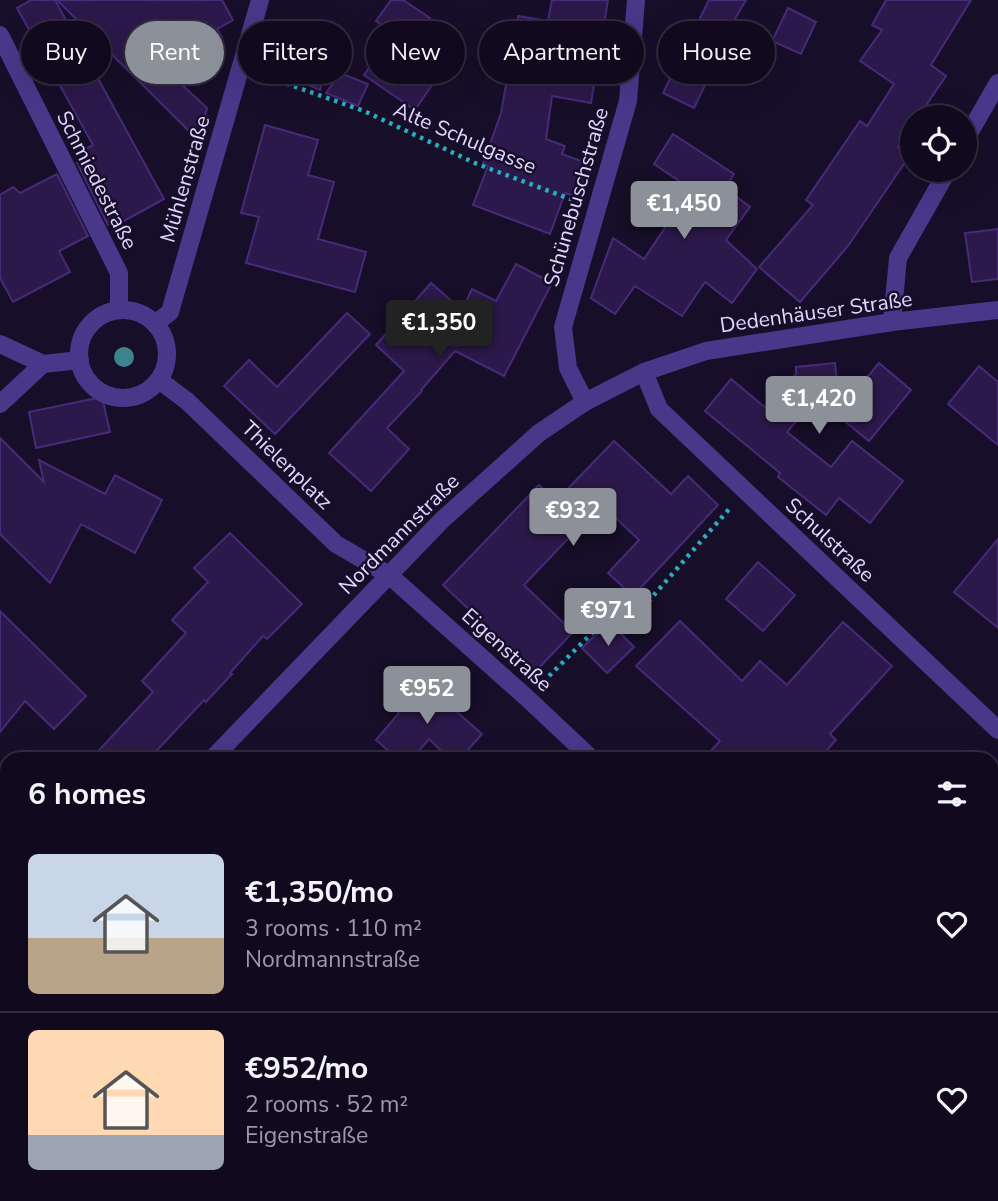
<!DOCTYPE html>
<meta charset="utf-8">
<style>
body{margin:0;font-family:"Nunito Sans",sans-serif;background:#1e182c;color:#f1f3f6;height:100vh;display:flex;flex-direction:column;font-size:26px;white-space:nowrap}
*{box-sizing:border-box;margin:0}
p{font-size:23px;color:#9c9aa4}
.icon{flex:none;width:38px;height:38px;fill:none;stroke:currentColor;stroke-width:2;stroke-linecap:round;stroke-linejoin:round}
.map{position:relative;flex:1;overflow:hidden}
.sheet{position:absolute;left:0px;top:752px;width:999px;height:450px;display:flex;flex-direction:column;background:#110a1f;border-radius:21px 21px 0 0;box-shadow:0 7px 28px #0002,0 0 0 2px #302b3d}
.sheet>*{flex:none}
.top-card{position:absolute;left:21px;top:21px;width:957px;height:63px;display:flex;gap:14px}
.tools{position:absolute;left:900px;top:105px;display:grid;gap:14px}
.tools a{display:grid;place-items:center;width:77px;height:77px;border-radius:50%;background:#110a1f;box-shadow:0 7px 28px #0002,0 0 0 2px #302b3d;font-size:35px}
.price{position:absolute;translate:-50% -60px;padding:0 16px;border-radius:7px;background:#8c9099;color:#fff;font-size:23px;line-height:46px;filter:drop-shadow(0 2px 4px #0008)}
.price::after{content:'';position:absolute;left:50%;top:42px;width:21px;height:16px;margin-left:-10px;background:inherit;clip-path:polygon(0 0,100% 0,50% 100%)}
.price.current{background:#222;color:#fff}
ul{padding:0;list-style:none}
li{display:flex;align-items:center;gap:21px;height:175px;padding:0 28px}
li+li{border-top:2px solid #302b3d}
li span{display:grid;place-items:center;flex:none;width:196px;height:140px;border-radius:10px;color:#555}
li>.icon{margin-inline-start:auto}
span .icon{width:84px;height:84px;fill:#fffc;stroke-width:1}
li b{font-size:30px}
h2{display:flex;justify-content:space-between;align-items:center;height:84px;padding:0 28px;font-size:30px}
.tag{padding:0 24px;border-radius:32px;background:#110a1f;box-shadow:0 7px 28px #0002,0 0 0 2px #302b3d;font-size:24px;line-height:63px}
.tag.current{background:#8c9099;color:#fff}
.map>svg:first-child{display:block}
</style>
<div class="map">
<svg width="998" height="1201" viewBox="0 0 998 1201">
<rect width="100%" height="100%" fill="#170e29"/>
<g fill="#2c194b" stroke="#472a78" stroke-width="2">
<path d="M31,0H55L164,199L122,222L120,218L108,225L77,163L87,158L82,151L93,145L17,8Z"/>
<path d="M57,0H222L233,20L217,29L222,37L165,69L207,108L199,141Z"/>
<path d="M391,0H403L430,18L412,45L444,67L415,110L364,75L393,33L376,21Z"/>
<path d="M552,0H608L591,103L552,96L546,139L565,146L562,154L592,165L581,198L565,193L550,234L473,205L488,166L483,164L501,113L518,16L548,21Z"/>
<path d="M709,0H746L729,29L732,30L694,108L663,93Z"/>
<path d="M886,0H971L931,65L946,76L918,117H912V127L898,147L910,155L848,246L800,302L759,267L813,205L806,200L860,121L867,126L894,84L860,61L882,30L872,25Z"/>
<path d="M788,8L816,22L801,54L772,41Z"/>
<path d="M291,52L327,67L320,90L282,74Z"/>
<path d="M340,73L368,84L358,106L326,93Z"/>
<path d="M265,125L318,140L308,175L334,182L318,239L366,252L355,292L246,263L259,217L241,213Z"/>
<path d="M673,134L734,174L725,188L750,207L726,240L757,269L732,303L705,282L682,316L635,286L615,314L591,298L613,238L644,259L691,189L654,164Z"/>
<path d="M57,174L88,236L59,251L70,272L13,302L0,278V195L13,187L20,193Z"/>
<path d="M998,229V279L972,282L965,233Z"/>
<path d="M516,264L552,283L504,376L455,351L421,390L422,391L387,428L409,449L371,491L329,453L404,371L376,345L431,283L462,310L472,289L496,301Z"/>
<path d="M347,313L370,334L275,434L224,386L249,360L277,387Z"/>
<path d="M835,363L840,410L879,363L911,390L869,441L816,398L787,432L831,467L852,441L903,481L870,523L839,498L826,515L778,477L780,473L705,411L731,379L767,409L796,374V367Z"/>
<path d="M979,366L998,382V445L948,404Z"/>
<path d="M102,397L110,432L36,448L29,412Z"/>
<path d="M0,438L44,482L39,460L105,494L115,475L162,500L135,553L81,524L50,583L0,534Z"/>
<path d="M614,441L671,494L688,476L718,505L633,596L608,573L639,540L601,504L524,585L573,632L535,672L443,585L539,485L556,501Z"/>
<path d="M230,533L302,604L267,639L263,636L230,673L232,674L206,702L204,700L148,760H90L153,692L142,681L186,633L172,620L208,582L194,568Z"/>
<path d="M998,539V628L954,592Z"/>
<path d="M758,562L795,595L763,631L726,599Z"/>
<path d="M0,611L86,696L54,729L25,701L0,732Z"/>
<path d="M680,621L742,681L760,661L787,685L843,622L892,666L830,734L836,740L818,760H702L720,741L636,666Z"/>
<path d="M609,622L634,647L607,673L582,648Z"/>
<path d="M420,679L482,734L459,760H451L429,739L411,760H399L376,740L399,713L394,709Z"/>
</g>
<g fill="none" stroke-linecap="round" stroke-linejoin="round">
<g stroke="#28afc1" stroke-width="4.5" stroke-dasharray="3.5 5" stroke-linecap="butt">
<path d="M262,75L364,111L477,164L578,202"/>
<path d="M543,682L613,612L646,604L730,508"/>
</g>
<g stroke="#49378a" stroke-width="18">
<path d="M0,35L119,273V310"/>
<path d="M964,142L998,83"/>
<circle cx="123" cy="354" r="44"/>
<path d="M892,322L898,258L948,170"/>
<path d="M155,324L170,312L260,0"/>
<path d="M0,344L43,364L80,360"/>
<path d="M644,372L659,409L998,730"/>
<path d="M159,380L187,401L336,544L389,575L527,698L593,760"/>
<path d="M585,402L568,368L563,327L628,101L636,0"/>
<path d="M0,404L43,364"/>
<path d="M211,760L442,520L539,433L585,402L644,372L706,351L892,322L998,310"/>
<path d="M0,979L7,972"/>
<path d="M992,1132L998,1137"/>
<path d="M444,1201L449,1195"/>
</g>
</g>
<circle fill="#3c858c" cx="124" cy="357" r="10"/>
<g text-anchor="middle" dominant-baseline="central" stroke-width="5" stroke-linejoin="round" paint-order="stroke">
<g font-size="21" fill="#e2d6ff" stroke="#170e29">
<text transform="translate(465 138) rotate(23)">Alte Schulgasse</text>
<text transform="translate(185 179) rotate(-74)">Mühlenstraße</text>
<text transform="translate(97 180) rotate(63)">Schmiedestraße</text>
<text transform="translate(576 197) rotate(-74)">Schünebuschstraße</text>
<text transform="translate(816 312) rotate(-8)">Dedenhäuser Straße</text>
<text transform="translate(287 465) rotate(44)">Thielenplatz</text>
<text transform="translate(399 534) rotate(-45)">Nordmannstraße</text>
<text transform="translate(830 540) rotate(43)">Schulstraße</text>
<text transform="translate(507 650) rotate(42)">Eigenstraße</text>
</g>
</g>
</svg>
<div class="tools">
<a><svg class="icon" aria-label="locate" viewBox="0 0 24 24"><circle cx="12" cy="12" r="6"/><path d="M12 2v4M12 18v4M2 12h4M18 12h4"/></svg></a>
</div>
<b class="price" style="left:684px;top:241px">€1,450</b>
<b class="price current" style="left:439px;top:360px">€1,350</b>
<b class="price" style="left:819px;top:436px">€1,420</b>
<b class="price" style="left:573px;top:548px">€932</b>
<b class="price" style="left:608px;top:648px">€971</b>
<b class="price" style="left:427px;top:726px">€952</b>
<div class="top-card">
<a class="tag">Buy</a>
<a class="tag current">Rent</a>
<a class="tag">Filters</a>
<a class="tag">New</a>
<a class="tag">Apartment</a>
<a class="tag">House</a>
</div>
<section class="sheet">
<h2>6 homes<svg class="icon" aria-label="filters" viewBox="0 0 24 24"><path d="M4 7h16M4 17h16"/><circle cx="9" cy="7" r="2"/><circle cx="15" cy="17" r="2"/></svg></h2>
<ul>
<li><span style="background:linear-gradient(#c9d6e8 60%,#b9a48a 0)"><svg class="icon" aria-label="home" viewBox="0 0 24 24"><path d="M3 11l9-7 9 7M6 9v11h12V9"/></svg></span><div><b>€1,350/mo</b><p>3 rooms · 110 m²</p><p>Nordmannstraße</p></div><svg class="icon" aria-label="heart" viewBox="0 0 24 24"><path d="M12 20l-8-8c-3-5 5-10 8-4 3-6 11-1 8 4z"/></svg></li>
<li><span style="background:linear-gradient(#ffd9b3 75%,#9aa5b1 0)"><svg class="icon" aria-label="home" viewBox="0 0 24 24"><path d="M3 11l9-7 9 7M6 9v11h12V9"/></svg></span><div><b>€952/mo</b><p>2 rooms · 52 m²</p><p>Eigenstraße</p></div><svg class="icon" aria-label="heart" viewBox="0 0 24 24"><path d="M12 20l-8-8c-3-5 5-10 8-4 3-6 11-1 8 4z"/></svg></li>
</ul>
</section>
</div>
